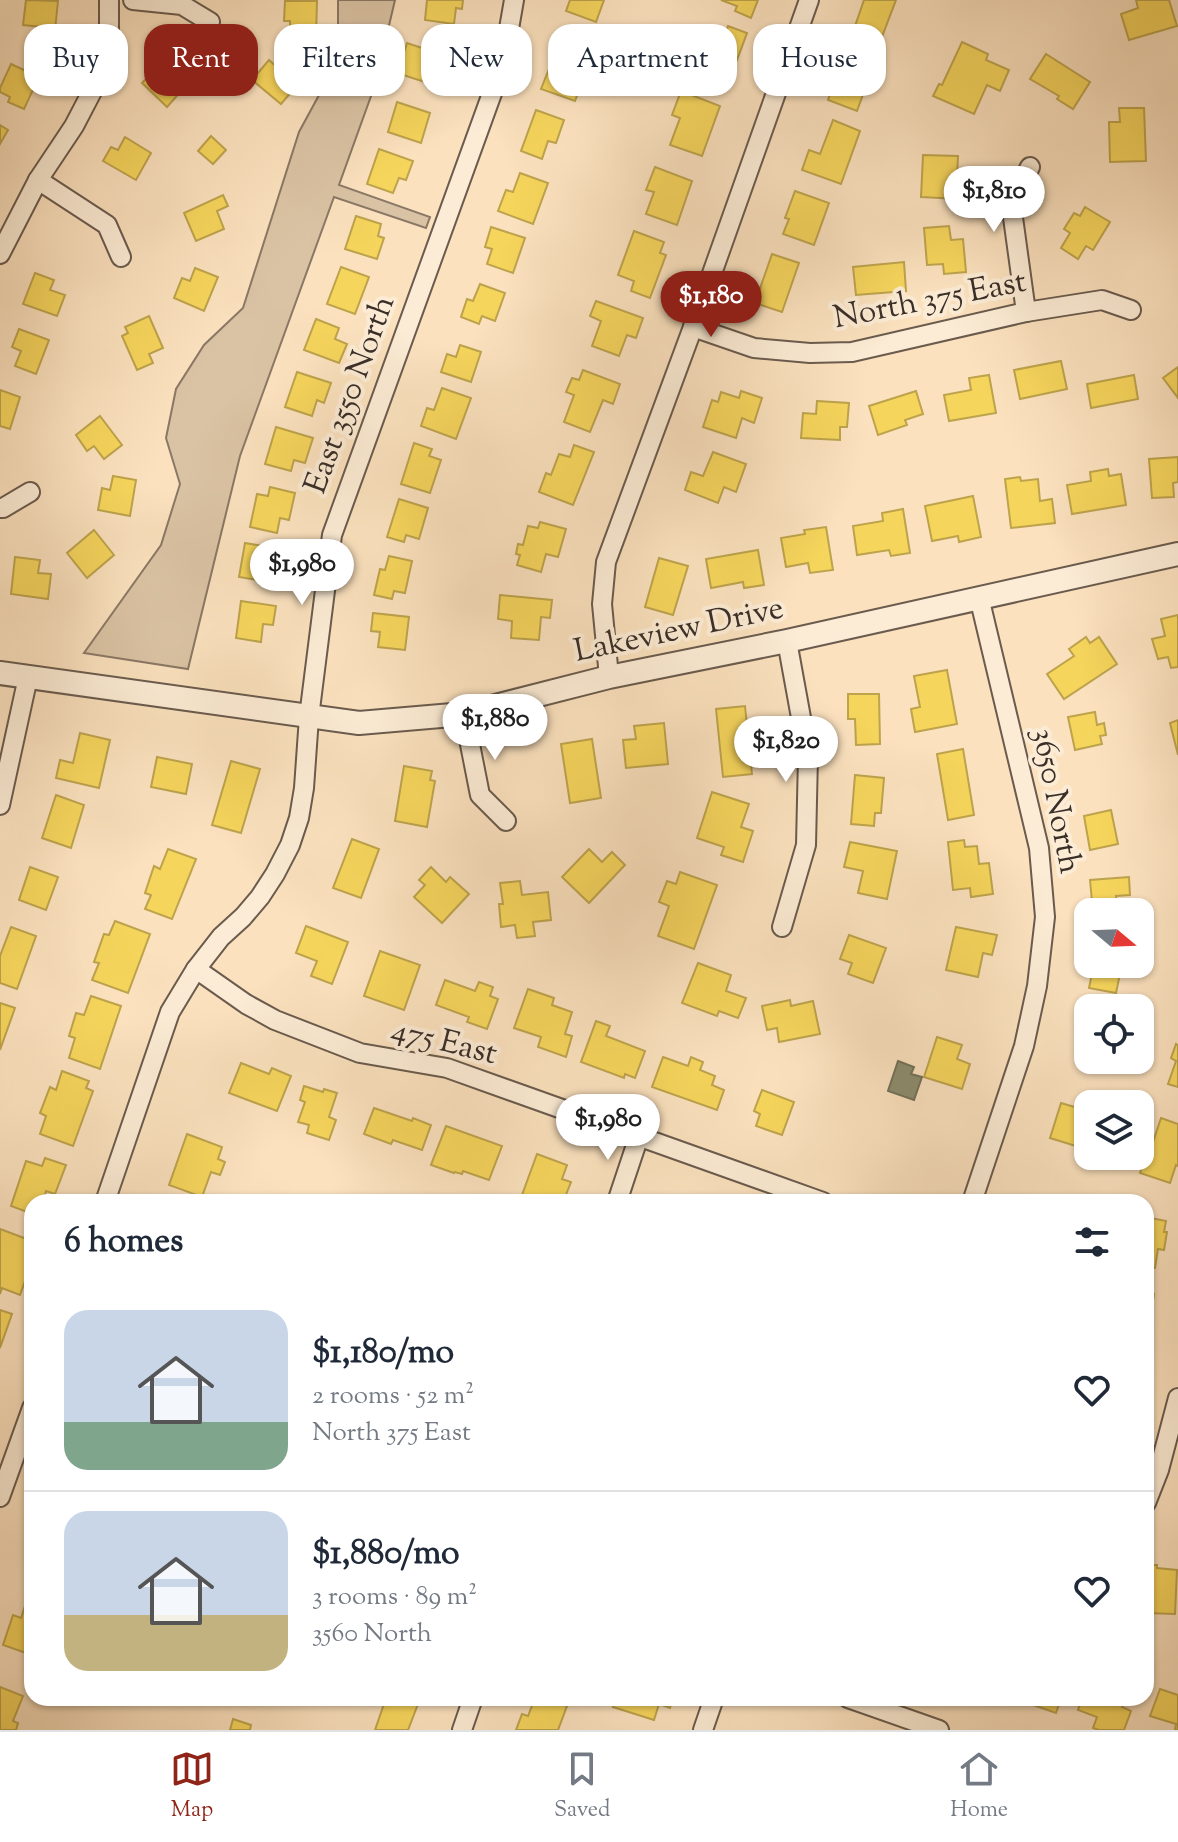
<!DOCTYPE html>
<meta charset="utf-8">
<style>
body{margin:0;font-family:"Sorts Mill Goudy",serif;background:#f2f2f3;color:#1f2937;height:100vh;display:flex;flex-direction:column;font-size:30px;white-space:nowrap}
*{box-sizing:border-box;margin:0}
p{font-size:26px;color:#747a83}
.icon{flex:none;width:44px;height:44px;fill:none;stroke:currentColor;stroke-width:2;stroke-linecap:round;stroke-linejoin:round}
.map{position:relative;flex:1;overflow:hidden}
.details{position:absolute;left:24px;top:1194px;width:1130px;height:512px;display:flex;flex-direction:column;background:#fff;border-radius:24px;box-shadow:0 2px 6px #0004}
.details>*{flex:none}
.banner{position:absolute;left:24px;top:24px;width:1130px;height:72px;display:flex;gap:16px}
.needle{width:52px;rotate:109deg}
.tools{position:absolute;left:1074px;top:898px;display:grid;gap:16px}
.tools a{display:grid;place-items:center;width:80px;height:80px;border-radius:16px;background:#fff;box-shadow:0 2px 6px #0004;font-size:40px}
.price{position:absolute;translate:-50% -68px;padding:0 18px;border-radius:28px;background:#fff;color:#222;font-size:26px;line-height:52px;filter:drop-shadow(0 2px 4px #0008)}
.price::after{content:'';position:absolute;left:50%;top:48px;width:24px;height:18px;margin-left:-12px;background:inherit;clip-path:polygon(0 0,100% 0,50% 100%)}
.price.on{background:#8f2418;color:#fff}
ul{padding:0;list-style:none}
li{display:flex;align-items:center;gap:24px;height:200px;padding:0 40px}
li+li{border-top:2px solid #e0e1e3}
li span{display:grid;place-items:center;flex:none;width:224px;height:160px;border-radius:24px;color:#555}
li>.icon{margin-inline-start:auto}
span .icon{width:96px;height:96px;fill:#fffc;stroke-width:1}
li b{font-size:34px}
h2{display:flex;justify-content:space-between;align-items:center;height:96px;padding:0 40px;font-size:34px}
.tag{padding:0 28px;border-radius:24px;background:#fff;box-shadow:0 2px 6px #0004;font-size:28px;line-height:72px}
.tag.on{background:#8f2418;color:#fff}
.tab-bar{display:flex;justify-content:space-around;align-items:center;height:112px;border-top:2px solid #e0e1e3;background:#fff;font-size:22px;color:#747a83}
.tab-bar a{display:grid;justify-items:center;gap:4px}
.tab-bar .on{color:#8f2418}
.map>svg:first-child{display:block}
</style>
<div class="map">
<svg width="1178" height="1730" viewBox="0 0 1178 1730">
<rect width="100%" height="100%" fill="#fbe1be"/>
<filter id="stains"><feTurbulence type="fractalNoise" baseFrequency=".0025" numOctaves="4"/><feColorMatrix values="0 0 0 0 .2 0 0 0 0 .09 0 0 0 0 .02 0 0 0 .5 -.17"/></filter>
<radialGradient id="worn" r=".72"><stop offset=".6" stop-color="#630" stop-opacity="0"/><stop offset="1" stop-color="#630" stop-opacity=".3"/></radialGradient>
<path fill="#dac3a4" stroke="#8a7866" stroke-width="2" d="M338,0H395L375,85L339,185L430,217L426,228L334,197L240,456L188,669L84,653L161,545L180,484L166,438L176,389L204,345L243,308L299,132L338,60Z"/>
<g fill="#f6d55c" stroke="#bda34c" stroke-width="2">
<path d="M26,0L58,1L54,40L40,38L42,27L23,25Z"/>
<path d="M427,0H463L462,9L456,8L454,24L425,20Z"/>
<path d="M570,0H604L596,22L566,11Z"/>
<path d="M721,0H758L751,18L735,11L737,6Z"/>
<path d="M864,0H896L880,42L853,32Z"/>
<path d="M1136,0H1169L1177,26L1129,40L1121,14L1138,8Z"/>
<path d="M285,1H317L316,37H290V21H284Z"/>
<path d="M728,26L747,33L737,60L731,57L722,83L692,72L708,29L725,35Z"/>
<path d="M427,42L452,51L445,73L435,69L431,84L397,73L407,43L425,49Z"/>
<path d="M962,42L988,54L986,60L1009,70L1000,91L987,85L974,114L933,96L939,84L942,85Z"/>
<path d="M850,52L875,61L857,111L828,100L835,80L840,82Z"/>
<path d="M1046,54L1090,82L1073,109L1057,99L1059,96L1030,79Z"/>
<path d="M168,55L182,67L171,80L182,90L167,107L142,83Z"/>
<path d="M563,57L588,66L575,101L541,89L549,69L557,72Z"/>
<path d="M269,60L278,68L284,61L304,77L281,104L252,80Z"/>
<path d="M11,64L39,77L24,109L8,102L10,97L0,92V88Z"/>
<path d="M681,91L720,106L702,156L670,145L680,118L672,115Z"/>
<path d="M397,102L430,113L421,143L388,132Z"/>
<path d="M1119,108H1144L1146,161L1110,162L1109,122H1120Z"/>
<path d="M536,110L564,120L556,143L548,141L542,159L521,151Z"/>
<path d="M833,120L860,131L841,184L802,170L809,150L820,154Z"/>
<path d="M0,125L8,130L0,144Z"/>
<path d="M211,136L226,150L213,164L198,151Z"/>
<path d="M125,137L151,153L136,180L103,161L111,147L118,150Z"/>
<path d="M379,149L413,161L406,180L399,178L393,193L367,184Z"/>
<path d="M923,155L958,156L957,178H960L959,199L921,197Z"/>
<path d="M655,167L692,181L677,225L646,214L654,192L646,190Z"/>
<path d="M520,173L548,183L533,224L498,211L506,190L513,192Z"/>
<path d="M795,191L829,203L814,245L783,234L789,219L785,218Z"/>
<path d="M223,195L228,206L217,211L224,229L196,241L184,213Z"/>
<path d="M1085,207L1110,222L1093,250L1086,246L1078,259L1061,248L1070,233L1064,229L1074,213L1080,216Z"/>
<path d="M356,216L381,224L378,236L384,238L377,259L345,249Z"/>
<path d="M949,226L951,240L963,239L966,272L944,274L943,264L927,265L924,228Z"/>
<path d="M491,227L525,238L513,273L487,264L492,249L485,247Z"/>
<path d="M634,231L664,242L660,253L666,255L650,298L631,291L634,281L618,275Z"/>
<path d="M772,254L799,263L782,312L755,303Z"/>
<path d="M904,262L906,291L856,295L853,267Z"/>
<path d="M341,267L369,277L355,314L327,304Z"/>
<path d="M195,268L218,277L204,311L174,298L182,278L190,281Z"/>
<path d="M35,273L54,280L50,290L65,295L57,316L23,304Z"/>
<path d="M480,284L505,293L495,321L482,316L479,324L461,317L467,299L473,301Z"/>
<path d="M596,301L643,318L636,338L627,335L619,356L592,346L601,321L590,316Z"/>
<path d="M149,316L163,348L149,354L153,363L137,370L122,336L128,333L125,327Z"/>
<path d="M316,319L339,328L335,339L347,344L339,363L304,350Z"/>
<path d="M19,329L49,340L36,374L15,366L21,351L12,347Z"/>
<path d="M460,345L481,352L471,382L441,372L447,354L456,357Z"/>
<path d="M1061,361L1067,389L1020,399L1014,370Z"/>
<path d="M1178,367V398L1163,378Z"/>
<path d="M583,370L620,384L613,404L603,400L590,432L564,422L574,395L566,392L572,378L579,380Z"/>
<path d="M297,372L331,383L324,403L317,400L312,416L285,407Z"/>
<path d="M989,375L996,413L949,421L944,395L971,390L969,378Z"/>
<path d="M1134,375L1138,399L1091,408L1087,384Z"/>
<path d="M442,388L471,398L456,439L421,426L427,408L434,410Z"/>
<path d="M0,390L20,397L10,429L0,426Z"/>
<path d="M741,391L762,398L754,423L742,418L736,438L703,427L712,400L718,402L721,392L739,398Z"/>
<path d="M916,391L923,414L905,420L907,425L878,435L869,406Z"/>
<path d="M817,401L849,403L847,427H840V440L801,438L803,413L816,414Z"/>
<path d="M100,416L122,445L104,459L94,446L87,451L76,435Z"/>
<path d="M276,427L313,438L305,463L294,460L291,471L265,464Z"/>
<path d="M414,443L432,449L429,456L441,460L430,493L401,484Z"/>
<path d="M574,445L594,452L573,505L539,492L546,473L551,475L559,454L570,457Z"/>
<path d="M713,452L746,464L736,492L724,487L718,503L685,490L691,472L703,476Z"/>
<path d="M1178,457V482L1173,483L1174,497L1152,498L1149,459Z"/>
<path d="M1108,469L1109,476L1121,474L1126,505L1072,514L1067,485L1091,481L1090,472Z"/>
<path d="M113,476L136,480L130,516L98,510L102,488L110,490Z"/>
<path d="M1020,477L1021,481L1038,479L1040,501L1052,499L1055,523L1011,528L1005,479Z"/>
<path d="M270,487L295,493L289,520L280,518L277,533L250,527L257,494L268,496Z"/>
<path d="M973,496L981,537L959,542L958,536L932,541L925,506Z"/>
<path d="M399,499L428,508L419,539L406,535L404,542L387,537Z"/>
<path d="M903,509L910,553L891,556L889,550L857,555L853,526L883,521L882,513Z"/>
<path d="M540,522L566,529L558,557L546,554L541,572L517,565L520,555L516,554L518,544L523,545L528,526L538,528Z"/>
<path d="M826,527L833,570L810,573L808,563L786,567L781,538L805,534L804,530Z"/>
<path d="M94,530L114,555L87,578L67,553Z"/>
<path d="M245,543L286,550L282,572H278L275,583L239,577Z"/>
<path d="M758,550L764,585L744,588L743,582L711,588L706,559Z"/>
<path d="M389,556L412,561L405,593L394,591L392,599L374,595L380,569L385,570Z"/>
<path d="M15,557L40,560L38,573L51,574L48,599L11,594Z"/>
<path d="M659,558L688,566L673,615L645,607Z"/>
<path d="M500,595L552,600L550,618L541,617L539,640L511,638L512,621L498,619Z"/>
<path d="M241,601L276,606L273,625L263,624L261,642L236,638Z"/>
<path d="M373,613L409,617L405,650L378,647L380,632L371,631Z"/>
<path d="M1178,615V667L1171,668L1168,657L1158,659L1152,639L1165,636L1161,619Z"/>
<path d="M1086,637L1090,643L1099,637L1117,664L1064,699L1047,674L1074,656L1069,649Z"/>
<path d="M947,670L957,724L915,732L911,709L920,707L914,676Z"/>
<path d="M848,694H879L880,744L856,745L855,719H848Z"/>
<path d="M745,706L752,774L723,777L716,709Z"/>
<path d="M1095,712L1097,725L1104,723L1106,735L1100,736L1102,744L1075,750L1068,717Z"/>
<path d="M1178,720V755L1170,723Z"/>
<path d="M664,723L668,764L626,768L623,740L636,739L634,726Z"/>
<path d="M80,733L110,740L99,788L56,778L60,760L73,763Z"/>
<path d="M592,739L601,798L570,803L561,744Z"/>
<path d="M963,749L974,815L948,820L937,754Z"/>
<path d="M157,757L192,764L186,794L151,787Z"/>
<path d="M231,761L260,769L241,833L212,825Z"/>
<path d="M404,766L432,771L430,780L435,781L427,827L395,821Z"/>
<path d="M855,775L884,778L881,813H875L874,826L851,824Z"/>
<path d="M712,792L749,804L741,827L753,831L743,862L721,855L724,847L697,838Z"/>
<path d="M56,795L84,805L71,848L42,838Z"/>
<path d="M1111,810L1118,844L1090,850L1084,816Z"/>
<path d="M352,839L379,849L361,898L333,888Z"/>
<path d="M964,840L965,847L977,846L979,864L989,863L993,894L971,897L970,888L953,890L948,842Z"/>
<path d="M850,842L897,851L887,899L858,893L863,871L844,867Z"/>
<path d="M168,849L196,859L172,919L145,909L151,895L145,893L154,866L160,869Z"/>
<path d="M589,849L602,862L612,852L625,865L589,903L562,877Z"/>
<path d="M30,867L58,877L46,910L19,900Z"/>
<path d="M431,867L446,882L450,877L469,894L442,923L414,897L425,885L419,880Z"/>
<path d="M680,872L717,885L694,949L658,936L669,906L659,902L667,881L676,884Z"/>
<path d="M1129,877L1130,895L1116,896L1117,912H1093L1090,880Z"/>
<path d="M520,881L522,895L548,892L551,920L533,922L535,936L517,938L515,925L501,927L499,904H503L500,883Z"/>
<path d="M115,921L150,934L128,993L92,980L99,963L94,962L104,934L109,935Z"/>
<path d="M306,926L348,942L332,984L311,976L317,961L296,953Z"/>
<path d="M11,927L36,936L17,989L0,983V956Z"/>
<path d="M956,927L997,935L992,955L983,953L978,977L946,970Z"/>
<path d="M849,935L886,948L873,983L848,974L852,963L840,959Z"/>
<path d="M380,951L420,965L404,1010L364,996Z"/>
<path d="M698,963L731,975L726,991L746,998L738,1018L719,1011L717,1016L682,1003Z"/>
<path d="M1094,964H1122L1116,993L1089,988Z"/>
<path d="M445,980L475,991L479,982L493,987L490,996L498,999L487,1029L467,1022L469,1017L436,1005Z"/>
<path d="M528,989L554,998L552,1005L572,1012L565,1034L572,1036L566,1057L538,1047L541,1037L514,1028Z"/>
<path d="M91,996L121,1006L100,1069L69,1058L75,1038L69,1036L76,1013L84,1015Z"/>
<path d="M790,1000L791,1006L813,1001L820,1034L779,1042L777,1028L767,1030L762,1006Z"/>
<path d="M0,1003L15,1008L0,1050Z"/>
<path d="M596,1021L610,1026L606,1036L645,1051L635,1078L625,1074L624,1078L581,1062Z"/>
<path d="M1087,1030L1088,1060H1105L1101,1072L1076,1063Z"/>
<path d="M937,1037L962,1045L957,1059L970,1064L962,1089L924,1077Z"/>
<path d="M1176,1044L1178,1045V1087L1168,1084L1176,1061L1171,1058Z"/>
<path d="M663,1057L688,1066L691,1057L703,1062L700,1070L715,1076L712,1085L724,1090L717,1110L652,1087Z"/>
<path d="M241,1063L269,1074L272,1068L291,1076L277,1111L229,1093Z"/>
<path d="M62,1071L89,1081L86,1088L93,1091L73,1146L40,1134L46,1116L40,1113L50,1087L56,1090Z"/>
<path d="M304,1086L323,1092L324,1089L337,1093L329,1117L336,1120L329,1140L307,1133L309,1125L298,1122L305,1102L300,1100Z"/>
<path d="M762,1090L794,1102L782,1135L756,1126L760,1114L754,1111Z"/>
<path d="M1061,1103L1088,1111V1117L1079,1147L1050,1138Z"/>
<path d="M374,1108L412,1121L413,1118L431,1125L422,1150L393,1140L391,1144L364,1134Z"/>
<path d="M1161,1118L1178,1124V1166L1176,1165L1170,1183L1140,1173L1143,1165L1130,1161L1132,1156H1140V1141L1152,1145Z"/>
<path d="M446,1126L502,1146L489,1180L463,1171L462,1174L455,1172L454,1173L431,1165Z"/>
<path d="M187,1134L222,1147L218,1159L225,1162L220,1175L211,1172L202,1197L169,1185Z"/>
<path d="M537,1154L567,1165L562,1179L571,1182L563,1202H540L522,1195Z"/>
<path d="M45,1158L66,1165L55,1194L46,1191L43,1202H32V1208L29,1207L27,1212L11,1206L26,1161L42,1166Z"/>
<path d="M1146,1217L1166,1221L1164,1232H1167L1164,1250L1158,1249L1155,1268L1146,1267Z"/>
<path d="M0,1229L32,1241V1262L20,1295L2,1288L0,1294Z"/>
<path d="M1146,1292L1154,1294L1151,1313L1148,1312L1147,1318H1149L1147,1332Z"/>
<path d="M0,1310L12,1314L0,1348Z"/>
<path d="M1146,1565H1157V1568L1177,1570L1175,1614L1146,1613Z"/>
<path d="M26,1603L32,1605V1655L3,1645L13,1615L21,1618Z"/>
<path d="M0,1687L23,1696L13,1721L18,1723L16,1730H0Z"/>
<path d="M1160,1689L1178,1695V1730H1175L1176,1724L1150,1716Z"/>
<path d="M386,1698H402L418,1704L408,1730H375Z"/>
<path d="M535,1698H546L567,1706L558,1730H516L522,1714L528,1716Z"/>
<path d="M616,1698H673L670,1708L659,1704L654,1720L613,1707Z"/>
<path d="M1013,1698H1061L1056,1713Z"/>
<path d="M1082,1698H1125L1122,1707L1131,1711L1124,1730H1099L1093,1728L1097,1717L1078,1710Z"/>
<path d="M233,1719L251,1725L250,1730H230Z"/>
</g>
<path fill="#8c8c6e" stroke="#737059" stroke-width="2" d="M898,1061L914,1067L911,1074L922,1077L914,1100L888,1091Z"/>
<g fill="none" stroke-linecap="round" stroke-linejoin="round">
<defs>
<g id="minor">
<path d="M133,0L182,5L210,22"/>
<path d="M38,180L107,225L121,257"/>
<path d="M0,254L38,180L74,126L98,80L109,33V0"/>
<path d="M1026,312L1011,203L1030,167"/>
<path d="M693,327L754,348L810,353L852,352L1026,312L1102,300L1131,310"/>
<path d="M0,508H3L30,492"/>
<path d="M609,677L602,604L606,562L693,327L809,0"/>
<path d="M464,714L480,795L506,821"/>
<path d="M0,805L28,677"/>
<path d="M782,927L806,845L808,756L787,641"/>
<path d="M196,969L246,1004L275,1020L360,1053L447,1068L823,1202"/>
<path d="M105,1202L170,1012L196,969L221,937L243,917L260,897L275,874L290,845L299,818L304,788L309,717L332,535L503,63L514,0"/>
<path d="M617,1202L639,1136"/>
<path d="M972,1202L1024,1046L1037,986L1045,917L1039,848L979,597"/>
<path d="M0,1497L32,1408"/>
<path d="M1146,1503L1159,1470L1178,1398"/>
<path d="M848,1698L939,1730"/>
<path d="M462,1730L473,1698"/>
<path d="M703,1730L714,1698"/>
</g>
<path id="tertiary" d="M0,673L359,723L464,714L609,677L787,641L1178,554"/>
</defs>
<use href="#minor" stroke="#6a5b4e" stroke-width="22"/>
<use href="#tertiary" stroke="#6a5b4e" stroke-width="26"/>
<use href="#minor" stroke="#fcecd5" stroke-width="18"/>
<use href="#tertiary" stroke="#fcecd5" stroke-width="22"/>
</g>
<g text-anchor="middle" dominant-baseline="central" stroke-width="8" stroke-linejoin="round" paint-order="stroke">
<g font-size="32" fill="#392e28" stroke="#fcecd5">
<text transform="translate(930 301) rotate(-11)">North 375 East</text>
<text transform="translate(351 395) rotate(-70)">East 3550 North</text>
<text transform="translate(679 631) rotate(-12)">Lakeview Drive</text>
<text transform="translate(1055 801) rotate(79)">3650 North</text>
<text transform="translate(444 1043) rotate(14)">475 East</text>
</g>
</g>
<rect width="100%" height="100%" filter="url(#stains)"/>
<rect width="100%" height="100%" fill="url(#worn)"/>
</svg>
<div class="tools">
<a><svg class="needle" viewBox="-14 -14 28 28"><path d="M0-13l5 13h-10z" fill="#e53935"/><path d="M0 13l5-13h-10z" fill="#747a83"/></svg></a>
<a><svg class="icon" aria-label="locate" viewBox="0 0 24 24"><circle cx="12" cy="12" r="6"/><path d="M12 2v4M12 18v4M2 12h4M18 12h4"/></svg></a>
<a><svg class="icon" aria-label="layers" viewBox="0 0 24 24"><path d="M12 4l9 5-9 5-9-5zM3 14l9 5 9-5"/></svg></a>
</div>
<b class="price" style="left:994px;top:234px">$1,810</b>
<b class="price on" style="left:711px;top:339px">$1,180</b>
<b class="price" style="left:302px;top:607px">$1,980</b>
<b class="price" style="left:495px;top:762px">$1,880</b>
<b class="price" style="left:786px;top:784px">$1,820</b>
<b class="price" style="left:608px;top:1162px">$1,980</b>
<div class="banner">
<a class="tag">Buy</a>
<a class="tag on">Rent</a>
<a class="tag">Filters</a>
<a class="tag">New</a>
<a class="tag">Apartment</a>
<a class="tag">House</a>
</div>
<section class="details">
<h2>6 homes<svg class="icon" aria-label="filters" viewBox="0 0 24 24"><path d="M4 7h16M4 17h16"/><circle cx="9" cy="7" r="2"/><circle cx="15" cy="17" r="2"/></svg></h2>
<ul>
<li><span style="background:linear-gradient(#c9d6e8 70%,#7fa58c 0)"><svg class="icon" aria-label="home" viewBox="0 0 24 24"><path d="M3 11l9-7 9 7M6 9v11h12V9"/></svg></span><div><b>$1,180/mo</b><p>2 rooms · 52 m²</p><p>North 375 East</p></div><svg class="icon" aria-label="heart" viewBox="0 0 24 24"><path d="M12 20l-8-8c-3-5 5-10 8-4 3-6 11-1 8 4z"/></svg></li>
<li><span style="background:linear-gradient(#c9d6e8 65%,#c2b280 0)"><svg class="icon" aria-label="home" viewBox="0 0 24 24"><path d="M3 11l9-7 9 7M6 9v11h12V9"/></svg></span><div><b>$1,880/mo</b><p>3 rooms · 89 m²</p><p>3560 North</p></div><svg class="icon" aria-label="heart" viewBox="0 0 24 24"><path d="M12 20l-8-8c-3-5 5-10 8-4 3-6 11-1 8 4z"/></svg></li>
</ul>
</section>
</div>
<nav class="tab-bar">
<a class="on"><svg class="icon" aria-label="map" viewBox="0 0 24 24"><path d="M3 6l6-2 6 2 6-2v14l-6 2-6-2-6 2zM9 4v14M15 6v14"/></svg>Map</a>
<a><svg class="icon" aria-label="saved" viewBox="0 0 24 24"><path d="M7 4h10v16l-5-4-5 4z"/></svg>Saved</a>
<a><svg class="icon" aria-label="home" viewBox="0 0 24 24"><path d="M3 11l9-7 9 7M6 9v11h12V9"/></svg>Home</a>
</nav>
